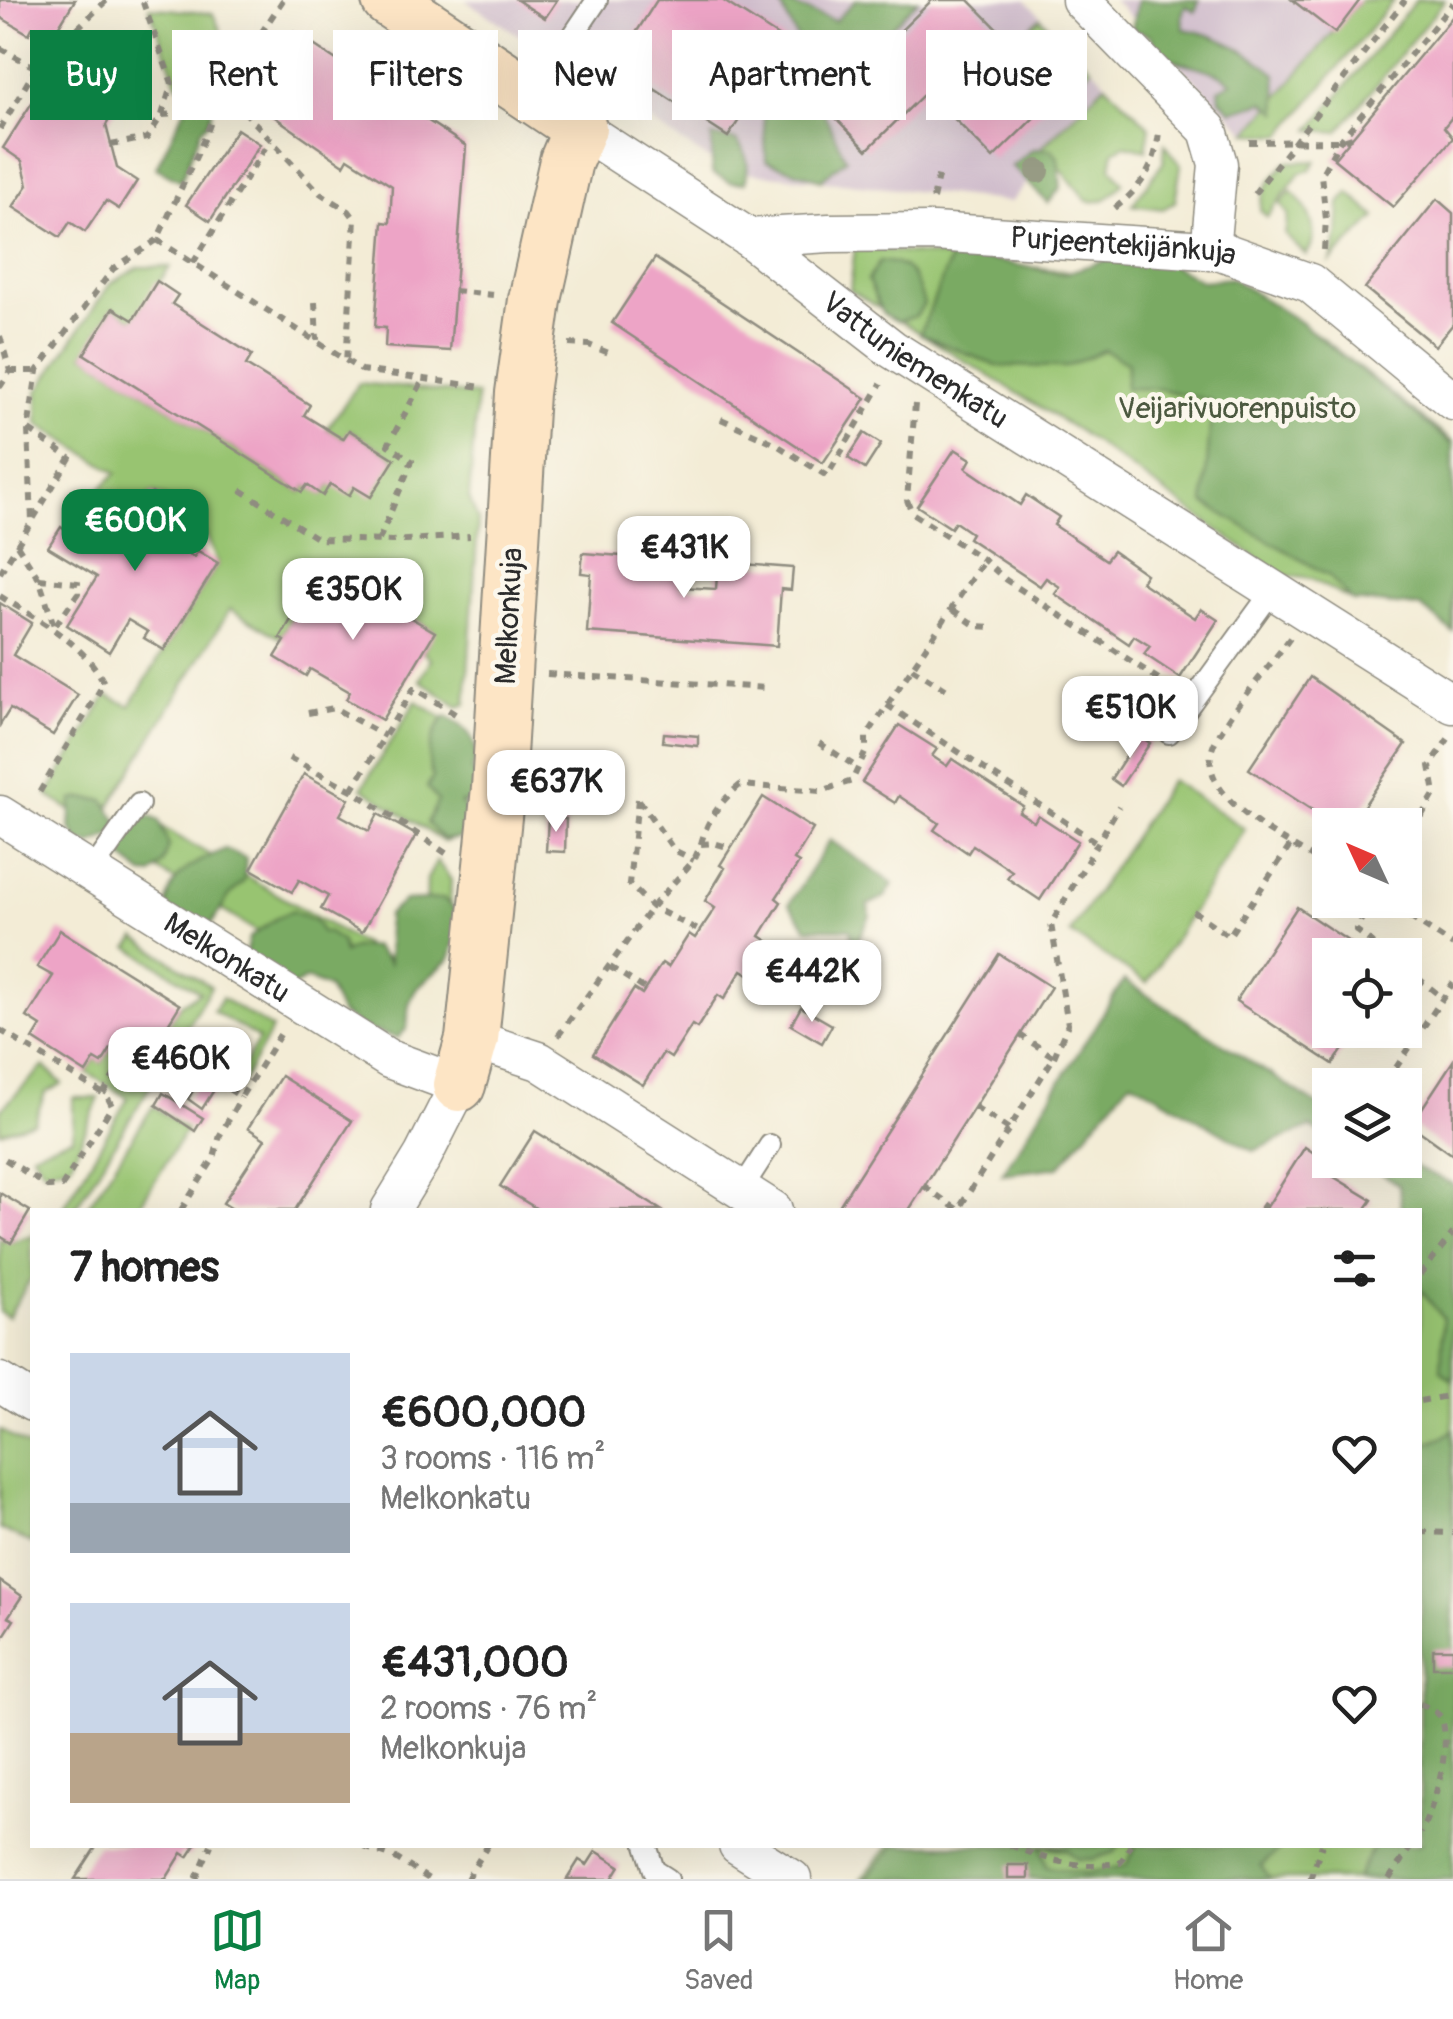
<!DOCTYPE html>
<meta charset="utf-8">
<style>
body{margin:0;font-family:Pangolin,sans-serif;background:#f6f6f6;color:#222;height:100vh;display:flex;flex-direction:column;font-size:38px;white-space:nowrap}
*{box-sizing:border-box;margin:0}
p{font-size:32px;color:#767676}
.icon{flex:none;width:55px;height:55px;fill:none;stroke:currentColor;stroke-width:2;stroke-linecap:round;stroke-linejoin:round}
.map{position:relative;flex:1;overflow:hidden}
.details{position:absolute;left:30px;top:1208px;width:1392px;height:640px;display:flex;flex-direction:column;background:#fff;border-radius:0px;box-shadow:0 10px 40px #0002}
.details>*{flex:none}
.hud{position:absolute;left:30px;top:30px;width:1395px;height:90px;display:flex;gap:20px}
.needle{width:65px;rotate:314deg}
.buttons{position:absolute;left:1312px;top:808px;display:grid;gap:20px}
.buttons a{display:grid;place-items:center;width:110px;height:110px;border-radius:0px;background:#fff;box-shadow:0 10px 40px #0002;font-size:50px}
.price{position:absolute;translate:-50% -85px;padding:0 22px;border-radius:20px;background:#fff;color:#222;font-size:32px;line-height:65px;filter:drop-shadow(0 2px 5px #0008)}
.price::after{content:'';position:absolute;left:50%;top:60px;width:30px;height:22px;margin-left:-15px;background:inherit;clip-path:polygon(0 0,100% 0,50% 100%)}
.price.selected{background:#0b8043;color:#fff}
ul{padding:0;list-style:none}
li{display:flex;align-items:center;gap:30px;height:250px;padding:0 40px}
li span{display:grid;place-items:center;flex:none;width:280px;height:200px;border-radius:0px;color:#555}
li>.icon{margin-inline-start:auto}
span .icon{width:120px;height:120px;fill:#fffc;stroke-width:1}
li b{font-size:42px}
h2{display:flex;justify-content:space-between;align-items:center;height:120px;padding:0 40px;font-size:42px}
.tag{padding:0 35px;border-radius:0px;background:#fff;box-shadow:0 10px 40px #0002;font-size:35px;line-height:90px}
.tag.selected{background:#0b8043;color:#fff}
.menu{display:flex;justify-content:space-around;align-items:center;height:140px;border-top:2px solid #e0e0e0;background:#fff;font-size:28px;color:#767676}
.menu a{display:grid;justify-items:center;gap:5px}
.menu .selected{color:#0b8043}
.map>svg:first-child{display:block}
</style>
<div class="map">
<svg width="1453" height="1879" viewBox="0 0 1453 1879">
<rect width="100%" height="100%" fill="#fbf7ec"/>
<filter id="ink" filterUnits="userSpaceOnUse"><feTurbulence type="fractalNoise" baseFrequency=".01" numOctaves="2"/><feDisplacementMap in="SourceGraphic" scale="20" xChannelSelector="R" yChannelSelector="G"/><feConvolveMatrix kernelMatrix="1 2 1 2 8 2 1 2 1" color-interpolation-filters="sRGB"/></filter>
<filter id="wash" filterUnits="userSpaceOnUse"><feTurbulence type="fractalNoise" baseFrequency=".0048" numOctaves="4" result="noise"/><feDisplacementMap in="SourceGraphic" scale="40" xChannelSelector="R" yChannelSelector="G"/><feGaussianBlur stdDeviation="2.25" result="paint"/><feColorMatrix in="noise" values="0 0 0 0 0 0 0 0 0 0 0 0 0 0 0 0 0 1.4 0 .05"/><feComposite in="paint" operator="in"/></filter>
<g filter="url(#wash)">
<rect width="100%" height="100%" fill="#f3ecd6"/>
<g fill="#d0bdcc">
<path d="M465,0H1025L1108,84L1011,202L725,170Z"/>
<path d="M1113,0H1360L1248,133Z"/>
</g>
<g fill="#98c471" stroke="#62784e" stroke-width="2.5">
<path d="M1360,0H1394L1282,135L1248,133Z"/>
<path d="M1416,0H1445L1338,132L1310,130Z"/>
<path d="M149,7L213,14L225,40L221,64L178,85Z"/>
<path d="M1040,18L1091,68L1068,93L1060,92L1012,44Z"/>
<path d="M1105,84L1150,127L1146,150L1125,145L1114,151L1111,167L1123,183C1112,195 1105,204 1087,201L1061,169L1038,151Z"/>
<path d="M1165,144L1181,165L1175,202L1163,209L1132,205L1163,163Z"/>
<path d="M1316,161L1310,170L1300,173L1267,217L1260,210C1262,188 1273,177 1287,162Z"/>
<path d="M1291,191C1309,206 1322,234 1306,255L1285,235L1288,214L1280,204Z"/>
<path d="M1349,193L1376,217L1331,261L1338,235L1340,203Z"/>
<path d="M855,247L1226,289L1277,308L1319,336L1453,442V632L1421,607L1352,601L1311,579L1281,575L1080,432L850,290Z"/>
<path d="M139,267H170L133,320L113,308L84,354L302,492L307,485L323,495L330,484L354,487L395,459L350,430L343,439L327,429L359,383L477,395L469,498L478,521L466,704L458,707L420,680L431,659L423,652L434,631L400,611L395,618L357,596L361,587L313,582L280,638L230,609L97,827L47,795L107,695L130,706L218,563C200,523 196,506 152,493L121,541L75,512L117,473L38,424V391L110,284Z"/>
<path d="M416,701L462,730L455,838L444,842L362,788Z"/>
<path d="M1171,780L1245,829L1147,983L1070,933Z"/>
<path d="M143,816L402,967L426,928L427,879L437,861L451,880L449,932L375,1005L124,849Z"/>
<path d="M136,938L211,987L74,1210H62L128,1098L86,1072L95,1059L102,1063L120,1034L150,1052L180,1005L200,992L129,947Z"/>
<path d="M222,998L272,1029L239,1088L232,1085L259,1039L213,1011Z"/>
<path d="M44,1066L62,1084L45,1093L34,1122L0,1132V1110Z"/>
<path d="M73,1098H99L71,1164L44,1170L32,1153L73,1137Z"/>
<path d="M153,1106L186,1130L137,1210H90L88,1206Z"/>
<path d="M1453,1210V1879H861L890,1845H1420V1247Z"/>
<path d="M32,1235V1277L8,1317L0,1312V1238L11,1242Z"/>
<path d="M0,1430L32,1449V1543L0,1529Z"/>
</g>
<g fill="#7aaa63" stroke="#526a47" stroke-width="2.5">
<path d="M778,0L835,21L856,0H918L819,103L846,159L821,180L766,161L763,105L798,40Z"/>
<path d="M1137,0H1199L1195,12L1185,6L1182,16L1184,29C1221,35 1247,51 1276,74L1278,112L1264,102L1232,111L1220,100L1219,89L1232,82C1210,66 1184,66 1160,55L1150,35L1132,29Z"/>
<path d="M203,94L212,107L210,120L201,130L181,181L156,168L190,98Z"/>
<path d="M712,136L737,141C748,155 750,166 745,183L730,182L712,173Z"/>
<path d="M1033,149H1052L1058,158L1061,187L1048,203L1012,166Z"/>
<path d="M953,252L1062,274L1116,257L1168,263L1202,281L1231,278L1300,322L1453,445V632L1421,607L1352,601L1329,576L1204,503L1212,401L1160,389L1125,388L1128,363L1104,350L1066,367L996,366L920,334Z"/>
<path d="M880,261C911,263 915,277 924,304L916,316L898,322L882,313L868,280Z"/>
<path d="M446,716C469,728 483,744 472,770L479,779L475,802L461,803L469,813L468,833L458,839H443L427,823L438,801L427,787L433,777C424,760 432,729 446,716Z"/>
<path d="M82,798L104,800L119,823L113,835L92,844L80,842L70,828L72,800Z"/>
<path d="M149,816L159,821L169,846L163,863L152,875L143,874L121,856L118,841L135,823Z"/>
<path d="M830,840L893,884L885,897L868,905L870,916L853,950L850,929L807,928L789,904Z"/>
<path d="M225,849L246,858L244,881L229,896L211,925L201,924L166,911C168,873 194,863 225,849Z"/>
<path d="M444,899L462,916L449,960L416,989L409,1004L407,1028L398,1038L363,1028L340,1013L328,988L307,979L290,988L244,959L249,938L278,917L292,911L316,921L322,933L327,932L341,941L344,953L353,948L373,946L389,963L387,915L404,901Z"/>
<path d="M1124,980L1330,1113V1140L1311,1127L1253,1151L1131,1080L1059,1167L1002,1174Z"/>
<path d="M1361,1160H1402L1453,1184V1381L1441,1370L1443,1318L1420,1289V1210H1401L1399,1185Z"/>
<path d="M1453,1430V1879H1356L1374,1845H1420V1446L1442,1438Z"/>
<path d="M896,1845H1120L1115,1852L1092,1859H1077L1067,1850L1041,1846L1047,1867L1086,1873L1126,1866L1135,1845H1284L1261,1866L1270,1879H865Z"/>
</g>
<g id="blocks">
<g fill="#eda4c6">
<path d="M0,0H75L51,39L32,28L29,34L0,17Z"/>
<path d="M517,0H557L545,18Z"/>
<path d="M657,0H722L789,43L728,137L616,64Z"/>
<path d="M932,0H969L1060,92L993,158L927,91L867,150L824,106Z"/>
<path d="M1292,0H1360L1335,33Z"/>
<path d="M1453,16V116L1444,127L1453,138L1393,207L1334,159Z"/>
<path d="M294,32L466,146L450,351L385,347L386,328L375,327L383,222L390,223L392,186L348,158L344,165L269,113L275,104L256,92Z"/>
<path d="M60,59L122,99L106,125L117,168L137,181L119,209L106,201L85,232L70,222L60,237L13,207L28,185L22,161L3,148Z"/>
<path d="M237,129L260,144L210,221L186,205Z"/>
<path d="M1437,199L1453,213V324L1435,346L1365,288Z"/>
<path d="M655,258L866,398L823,463L612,323Z"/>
<path d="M157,281L178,295L172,304L252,355L246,365L310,405L304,415L343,439L349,430L395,459L371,497L354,487L349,496L330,484L323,496L307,485L302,492L84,354L113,308L133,320Z"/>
<path d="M864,433L881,444L865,469L848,458Z"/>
<path d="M955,449L971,459L966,468L1020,505L1026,495L1059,517L1054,525L1106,560L1113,551L1146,574L1141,582L1195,618L1201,609L1218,620L1180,678L1144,654L1150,646L1134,636L1129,644L1055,594L1060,587L1046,578L1040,586L968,538L971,533L955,522L951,528L917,506Z"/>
<path d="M152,493L169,503L171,499L195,513L175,545L194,557L198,551L218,563L164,650L144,638L148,632L128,620L109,652L67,625L97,577L48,547L61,527L65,530L75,512L121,541Z"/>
<path d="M583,553L672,560L671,575L682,576L681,587L716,589L718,562L793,568L791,590L781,589L777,646L587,632L591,574L581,573Z"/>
<path d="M328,567L362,587L357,596L395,618L399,611L435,632L382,720L346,699L350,692L310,669L306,676L275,657L285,641L280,638L314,581L318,584Z"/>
<path d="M0,603L32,623L13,655L78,695L53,735L10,709L0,725Z"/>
<path d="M1310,677L1406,744L1351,825H1335L1249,769Z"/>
<path d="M899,725L937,749L932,756L947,766L952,759L1023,806L1019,812L1034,822L1038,815L1078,841L1040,900L1007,878L1012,871L973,845L968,853L934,830L939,823L899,796L895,803L862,782Z"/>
<path d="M664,733L698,736V746L663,742Z"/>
<path d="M1139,736L1150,743L1121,786L1111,779Z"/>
<path d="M304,774L349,799L340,815L369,831L378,814L416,835L362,932L321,909L328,896L299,880L292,892L251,869Z"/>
<path d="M763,797L813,829L794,860L799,863L776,898L781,902L760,936L771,943L750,975L742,970L724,999L718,995L697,1028L692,1025L671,1058L663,1053L643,1085L593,1054L634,989L642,994L662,963L668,967L689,934L695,938L715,908L705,901L725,868L720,865Z"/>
<path d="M548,818L566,819L565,852L546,851Z"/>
<path d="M1297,907L1369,955H1330V1030H1356L1333,1064L1236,1001Z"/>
<path d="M60,930L180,1005L150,1053L120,1034L102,1063L95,1059L86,1073L33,1039L41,1026L27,1017L53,976L37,967Z"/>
<path d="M999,954L1051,987L909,1210H844L839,1206Z"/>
<path d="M801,1007L832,1025L822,1043L791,1025Z"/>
<path d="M1453,1061V1155L1411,1125Z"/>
<path d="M281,1076L352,1121L295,1210H234L223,1203L265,1139L248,1128Z"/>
<path d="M199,1081L214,1090L202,1109L188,1099Z"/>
<path d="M163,1093L203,1118L195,1131L156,1105Z"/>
<path d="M535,1131L661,1210H539L500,1186Z"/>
<path d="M1305,1147L1326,1161L1321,1169L1372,1200L1365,1210H1265Z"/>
<path d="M0,1193L30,1211L11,1243L0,1236Z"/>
<path d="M0,1581L22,1596L8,1617L14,1620L0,1642Z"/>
<rect x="1433" y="1649" width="20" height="18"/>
<path d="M97,1845H196L188,1857L182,1853L166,1879H75Z"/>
<path d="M596,1851L620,1866L612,1879H567L579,1860L587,1865Z"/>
<rect x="1008" y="1865" width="20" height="14"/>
</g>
</g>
</g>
<g filter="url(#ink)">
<use href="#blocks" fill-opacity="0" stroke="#8f8c80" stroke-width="2.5"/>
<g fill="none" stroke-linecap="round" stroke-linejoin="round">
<defs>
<g id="lane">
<path d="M533,95L597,0"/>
<path d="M1169,733L1273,590"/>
<path d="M91,872L139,804"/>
<path d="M741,1190L770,1145"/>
<path d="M646,1845L654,1870L668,1879"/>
</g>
<g id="street">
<path d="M1081,0L1208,130L1218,164L1210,251"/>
<path id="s1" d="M580,128L749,238L892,349L1453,704"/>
<path id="s2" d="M749,238L829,233L933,232L1221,251L1310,283L1453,401"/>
<path id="s3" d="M0,815L389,1059L459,1085L423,1156L390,1210"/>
<path d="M472,1039L539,1061L773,1210"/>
<path d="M0,1382L32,1402"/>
<path d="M738,1845L792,1879"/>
</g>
<path id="secondary" d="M388,0L580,128L566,161L535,300L522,393L498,788L472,1039L459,1085"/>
</defs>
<use href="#lane" stroke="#8f8c80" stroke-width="24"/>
<use href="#street" stroke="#8f8c80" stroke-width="41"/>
<use href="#secondary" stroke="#8f8c80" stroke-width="56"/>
<g stroke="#8f8c80" stroke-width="6" stroke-dasharray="8 8" stroke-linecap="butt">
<path d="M283,0L221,94L206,135L157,240L361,370L482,387"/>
<path d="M0,48L36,68"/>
<path d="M242,63L243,110L320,193L349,211L355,219L346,362"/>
<path d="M162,115L214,112"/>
<path d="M0,129L36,68L107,0"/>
<path d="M1249,142L1340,141L1352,137"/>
<path d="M111,145L147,138L162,115L172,83L142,0"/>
<path d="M1254,194L1405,0"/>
<path d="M933,199L939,172"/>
<path d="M1115,208C1142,187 1155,167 1159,132"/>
<path d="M1324,250L1326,219L1321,175L1340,141L1453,3"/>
<path d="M193,263L270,140"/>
<path d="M454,291L493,295"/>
<path d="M315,302L317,340"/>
<path d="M0,336L10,371L0,387"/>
<path d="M569,344L589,345L609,353"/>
<path d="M10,371H37"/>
<path d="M915,404L907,500L912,513L984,560L1006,580L1171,687"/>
<path d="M721,419L772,442L827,476L881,384"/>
<path d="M29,430L70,458L32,521"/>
<path d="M241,490L318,539L392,541L470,536"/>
<path d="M379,540L412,461L388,445L423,380"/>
<path d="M17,545L39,579L56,632"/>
<path d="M0,573L32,521L28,430L37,371L113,269L157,240"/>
<path d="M39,579L78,583V593L55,626"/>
<path d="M0,596C36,619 85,643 104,683L36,798"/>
<path d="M953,610L976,626L994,627"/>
<path d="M1290,638C1266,671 1236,704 1216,740C1185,796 1293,844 1330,867"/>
<path d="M912,668L947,690"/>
<path d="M547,674L766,688"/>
<path d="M887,705L1096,842"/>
<path d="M308,713L334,708L385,736"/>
<path d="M819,743L858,768"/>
<path d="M289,758L352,790L450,856"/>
<path d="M352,790L414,688L460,717"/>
<path d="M638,799L629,884L652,907L700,931"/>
<path d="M639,800L674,850L694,860"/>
<path d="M701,844C707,819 721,801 740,785L821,791L852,781L866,751V737L984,560"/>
<path d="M1405,844L1435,793L1430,766L1448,739"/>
<path d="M1371,900L1356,930L1388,955"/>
<path d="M1383,900L1453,945"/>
<path d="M1193,911L1229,936L1292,843"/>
<path d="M610,967L645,989"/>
<path d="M1405,968L1443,998"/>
<path d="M0,1030L107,1096L112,1106L62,1186L49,1187L0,1156"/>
<path d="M558,1036L652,907L694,860L701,844L714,843L730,848"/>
<path d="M1054,1057L1068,1024L1051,924L1119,806"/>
<path d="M1387,1081L1453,983"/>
<path d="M229,1089L241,1097L283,1030"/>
<path d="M103,1094L121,1064"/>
<path d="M975,1107L1009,1129"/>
<path d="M924,1186L958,1210L1054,1057L1020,1035"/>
<path d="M181,1210L214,1158L220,1135L241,1097"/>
<path d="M1261,1210L1268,1200"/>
<path d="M1420,1275L1453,1233"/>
<path d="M1420,1401L1453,1395"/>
<path d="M1420,1532L1453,1533"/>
<path d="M1420,1704C1427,1707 1436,1711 1441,1717C1453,1744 1434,1808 1420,1833"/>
<path d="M1010,1845C1051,1861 1075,1869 1120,1863L1131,1845"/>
<path d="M364,1847L394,1857L429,1879"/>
<path d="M196,1879L211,1845"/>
<path d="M467,1879L488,1845"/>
<path d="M1310,1879L1322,1845"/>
<path d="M1389,1879L1412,1845"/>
</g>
<use href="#lane" stroke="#fff" stroke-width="20"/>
<use href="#street" stroke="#fff" stroke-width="38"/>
<use href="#secondary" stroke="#fde5c5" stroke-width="52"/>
</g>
<circle fill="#979b84" cx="1038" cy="171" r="12"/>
</g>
<g text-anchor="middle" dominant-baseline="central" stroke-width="9" stroke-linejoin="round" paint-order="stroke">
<g font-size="30" fill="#2b2b2b" stroke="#fbf7ec">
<text stroke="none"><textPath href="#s2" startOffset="375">Purjeentekijänkuja</textPath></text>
<text stroke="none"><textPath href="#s1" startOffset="408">Vattuniemenkatu</textPath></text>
<text transform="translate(509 616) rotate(-87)">Melkonkuja</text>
<text stroke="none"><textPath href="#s3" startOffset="268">Melkonkatu</textPath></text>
</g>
<g font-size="30" fill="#4c5940" stroke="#fbf7ec">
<text x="1237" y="408">Veijarivuorenpuisto</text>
</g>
</g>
</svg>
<div class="buttons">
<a><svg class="needle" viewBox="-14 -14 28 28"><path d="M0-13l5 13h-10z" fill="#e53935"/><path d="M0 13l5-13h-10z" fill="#767676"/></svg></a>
<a><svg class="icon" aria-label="locate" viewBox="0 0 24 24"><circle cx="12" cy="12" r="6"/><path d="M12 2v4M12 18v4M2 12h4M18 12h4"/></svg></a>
<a><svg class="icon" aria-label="layers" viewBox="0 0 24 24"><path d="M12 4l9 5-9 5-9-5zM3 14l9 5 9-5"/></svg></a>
</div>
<b class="price selected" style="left:135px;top:574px">€600K</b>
<b class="price" style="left:684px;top:601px">€431K</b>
<b class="price" style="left:353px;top:643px">€350K</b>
<b class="price" style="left:1130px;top:761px">€510K</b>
<b class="price" style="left:556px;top:835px">€637K</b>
<b class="price" style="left:812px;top:1025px">€442K</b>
<b class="price" style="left:180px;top:1112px">€460K</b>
<div class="hud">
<a class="tag selected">Buy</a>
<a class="tag">Rent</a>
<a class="tag">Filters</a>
<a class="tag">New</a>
<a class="tag">Apartment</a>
<a class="tag">House</a>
</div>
<section class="details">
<h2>7 homes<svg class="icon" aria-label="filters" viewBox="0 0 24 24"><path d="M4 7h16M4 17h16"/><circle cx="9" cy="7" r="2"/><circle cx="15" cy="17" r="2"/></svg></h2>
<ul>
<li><span style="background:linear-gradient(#c9d6e8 75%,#9aa5b1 0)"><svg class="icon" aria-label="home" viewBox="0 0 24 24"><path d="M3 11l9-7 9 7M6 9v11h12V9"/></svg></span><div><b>€600,000</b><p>3 rooms · 116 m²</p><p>Melkonkatu</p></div><svg class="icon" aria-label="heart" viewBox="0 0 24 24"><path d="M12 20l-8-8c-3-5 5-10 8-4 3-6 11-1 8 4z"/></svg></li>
<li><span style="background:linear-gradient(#c9d6e8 65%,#b9a48a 0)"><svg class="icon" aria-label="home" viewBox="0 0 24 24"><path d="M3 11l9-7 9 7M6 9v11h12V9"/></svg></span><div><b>€431,000</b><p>2 rooms · 76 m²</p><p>Melkonkuja</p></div><svg class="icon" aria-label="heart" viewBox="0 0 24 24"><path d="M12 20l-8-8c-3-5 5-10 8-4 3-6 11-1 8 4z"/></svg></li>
</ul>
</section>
</div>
<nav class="menu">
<a class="selected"><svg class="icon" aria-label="map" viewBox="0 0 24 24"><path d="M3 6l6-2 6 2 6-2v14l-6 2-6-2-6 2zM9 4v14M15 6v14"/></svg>Map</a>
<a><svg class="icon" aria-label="saved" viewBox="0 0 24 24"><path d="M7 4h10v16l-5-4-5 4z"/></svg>Saved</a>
<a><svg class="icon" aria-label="home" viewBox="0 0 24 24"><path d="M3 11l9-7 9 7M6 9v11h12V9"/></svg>Home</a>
</nav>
